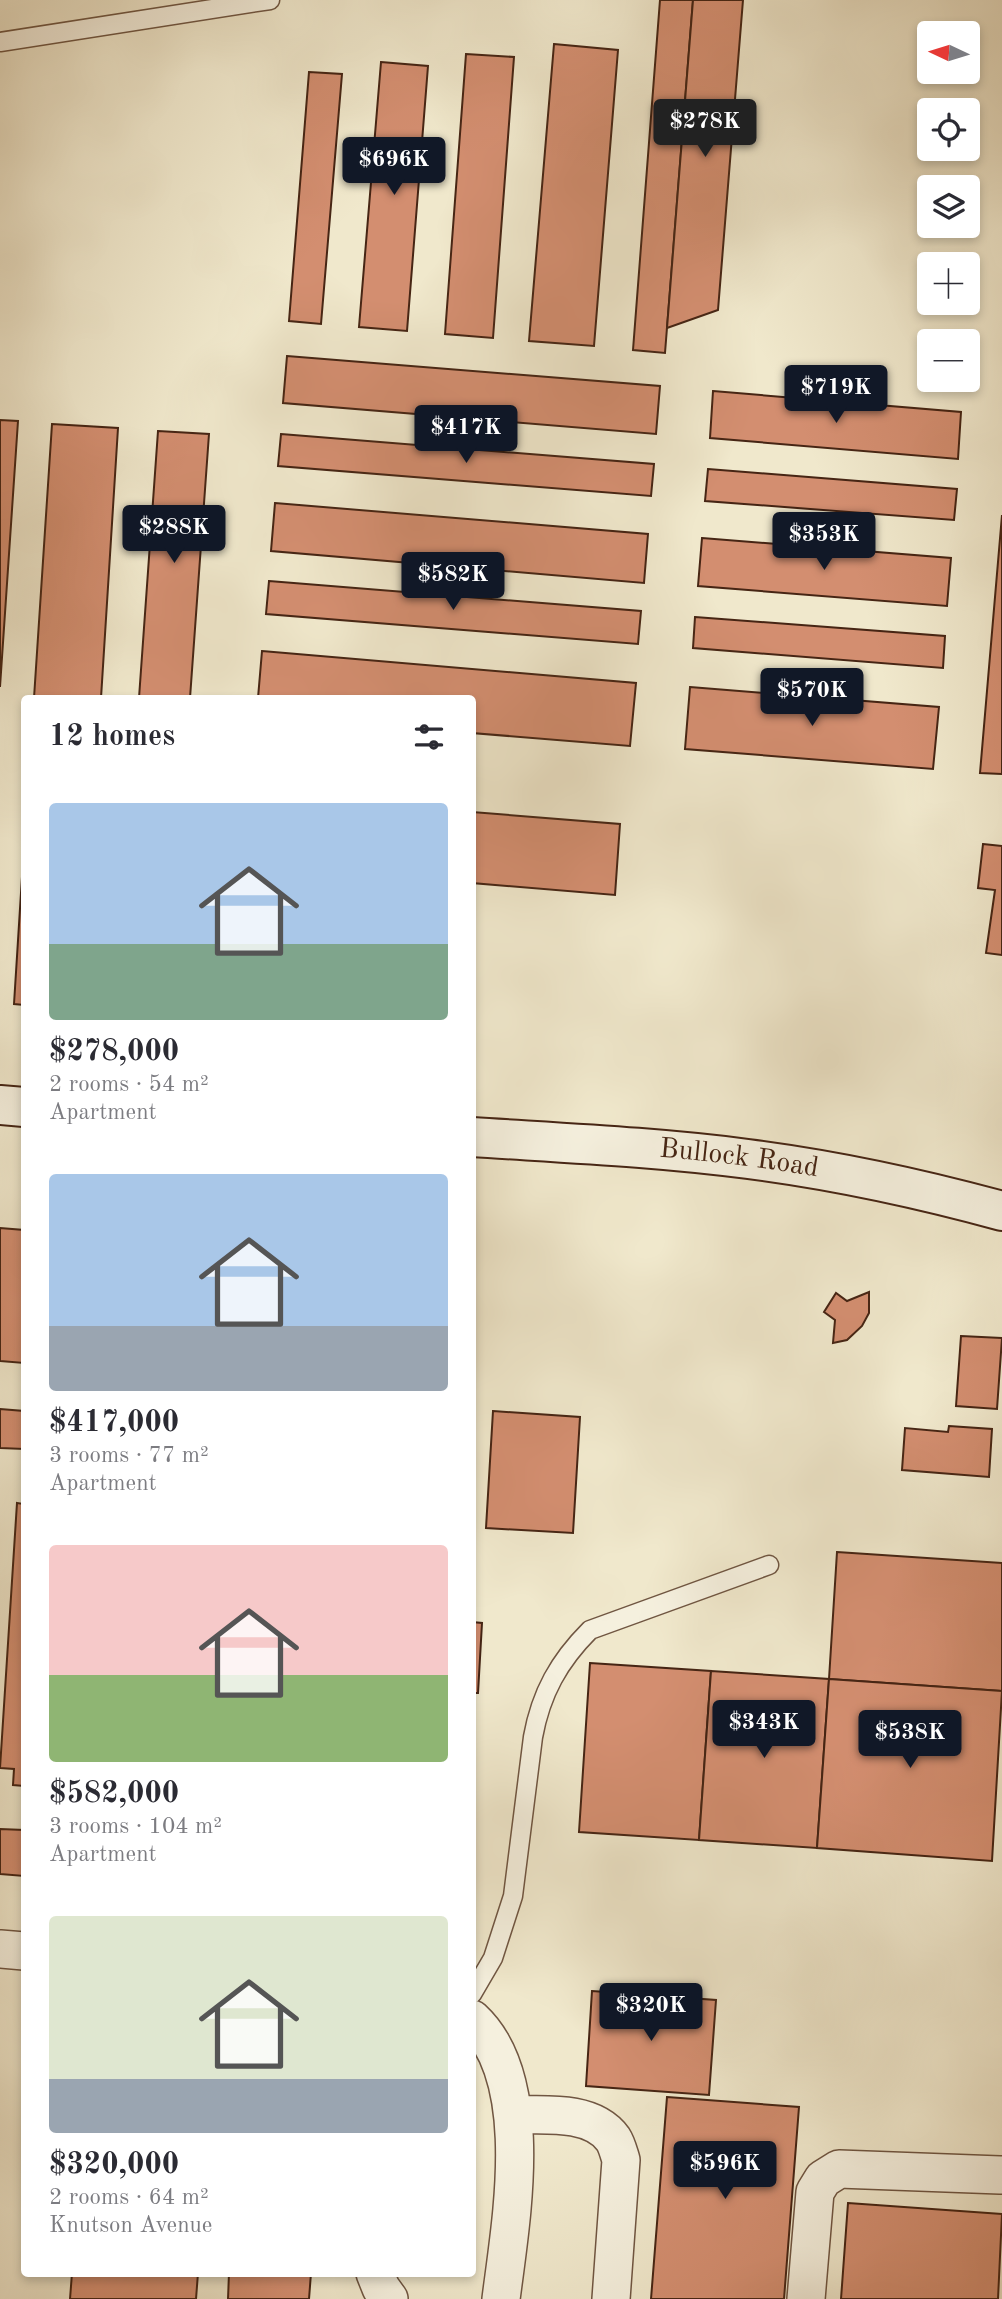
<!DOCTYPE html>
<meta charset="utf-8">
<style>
body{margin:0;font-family:"Old Standard TT",serif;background:#f2f2f3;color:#2b2b33;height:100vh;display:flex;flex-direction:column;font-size:26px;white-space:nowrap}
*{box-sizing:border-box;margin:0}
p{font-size:23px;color:#7c7c81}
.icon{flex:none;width:38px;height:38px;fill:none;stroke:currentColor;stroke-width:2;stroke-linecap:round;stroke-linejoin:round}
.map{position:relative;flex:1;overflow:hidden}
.details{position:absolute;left:21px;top:695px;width:455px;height:1582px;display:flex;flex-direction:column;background:#fff;border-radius:7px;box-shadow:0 4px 10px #0003}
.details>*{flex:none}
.needle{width:46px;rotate:274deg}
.buttons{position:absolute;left:917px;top:21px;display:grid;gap:14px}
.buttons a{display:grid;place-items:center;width:63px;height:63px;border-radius:7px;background:#fff;box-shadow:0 4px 10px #0003;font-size:35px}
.price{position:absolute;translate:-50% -60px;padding:0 16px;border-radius:7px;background:#111827;color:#fff;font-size:23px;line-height:46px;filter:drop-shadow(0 2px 4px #0008)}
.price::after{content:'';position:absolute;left:50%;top:42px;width:21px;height:16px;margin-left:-10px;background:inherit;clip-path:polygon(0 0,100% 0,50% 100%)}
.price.current{background:#222;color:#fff}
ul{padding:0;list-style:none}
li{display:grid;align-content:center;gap:14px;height:371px;padding:0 28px}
li span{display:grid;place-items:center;height:217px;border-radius:7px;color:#555}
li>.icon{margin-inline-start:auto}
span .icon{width:126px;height:126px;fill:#fffc;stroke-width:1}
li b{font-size:30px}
h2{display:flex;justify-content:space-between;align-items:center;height:84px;padding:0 28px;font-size:30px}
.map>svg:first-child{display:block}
</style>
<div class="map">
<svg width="1002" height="2299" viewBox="0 0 1002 2299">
<rect width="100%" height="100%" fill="#f0e8cc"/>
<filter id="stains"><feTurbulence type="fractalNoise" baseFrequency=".00286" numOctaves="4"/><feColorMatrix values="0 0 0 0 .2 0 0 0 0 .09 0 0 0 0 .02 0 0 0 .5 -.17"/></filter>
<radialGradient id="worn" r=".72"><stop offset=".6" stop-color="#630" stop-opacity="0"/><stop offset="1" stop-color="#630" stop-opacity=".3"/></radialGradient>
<g fill="#d38e70" stroke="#462514" stroke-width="2">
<path d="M660,0H693L665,353L633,350Z"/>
<path d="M693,0H743L718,310L667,328Z"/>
<path d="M554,44L618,50L594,346L529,341Z"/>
<path d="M466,54L514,57L493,338L445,334Z"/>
<path d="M381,62L428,66L407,331L359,327Z"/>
<path d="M309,72L342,74L321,324L289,321Z"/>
<path d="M287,356L660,386L656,434L283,403Z"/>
<path d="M713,391L961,412L958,459L710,438Z"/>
<path d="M0,420L18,421L0,687Z"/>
<path d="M52,424L118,428L101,698H34Z"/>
<path d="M158,431L209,434L190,698H139Z"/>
<path d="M281,434L654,464L651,496L278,466Z"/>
<path d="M708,469L957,489L954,520L705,501Z"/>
<path d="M275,503L648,534L644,583L271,551Z"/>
<path d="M1002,515V774L980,773Z"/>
<path d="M702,538L951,558L947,606L698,586Z"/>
<path d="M269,581L641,611L638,644L266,614Z"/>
<path d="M695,617L945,636L943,668L693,648Z"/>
<path d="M262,651L636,683L630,746L472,733V698H258Z"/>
<path d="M690,687L939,707L933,769L685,749Z"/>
<path d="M472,812L620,824L615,895L472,883Z"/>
<path d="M983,844L1002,846V955L986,953L995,890L978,888Z"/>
<path d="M24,845V1005L14,1004Z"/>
<path d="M0,1228L24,1230V1363L0,1361Z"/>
<path d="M869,1292V1313L862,1326L847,1340L833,1343L835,1320L824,1312L836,1293L847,1301Z"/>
<path d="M961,1336L1002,1338L997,1409L956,1406Z"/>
<path d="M0,1409L24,1411V1449L0,1448Z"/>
<path d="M493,1411L580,1417L573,1533L486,1528Z"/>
<path d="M949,1426L992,1429L989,1477L902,1470L905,1428L948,1432Z"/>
<path d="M17,1503L24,1504V1786L13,1785L14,1769L0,1768Z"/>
<path d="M837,1552L1002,1563V1691L829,1679Z"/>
<path d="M472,1622L482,1623L478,1693H472Z"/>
<path d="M590,1663L711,1671L699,1840L579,1832Z"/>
<path d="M711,1671L829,1679L817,1848L699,1840Z"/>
<path d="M829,1679L1002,1691L992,1861L817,1848Z"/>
<path d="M0,1829L24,1830V1876L0,1874Z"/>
<path d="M592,1991L716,2000L709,2095L586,2086Z"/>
<path d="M667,2097L799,2107L784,2299H651Z"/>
<path d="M848,2203L1002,2214L998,2299H841Z"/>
<path d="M72,2273H198L196,2299H70Z"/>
<path d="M229,2273H311L309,2299H228Z"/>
</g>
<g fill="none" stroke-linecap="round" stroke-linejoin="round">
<defs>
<g id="lane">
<path d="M0,42L270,0"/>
<path d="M472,1994L493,1958L513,1896L533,1737C541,1693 559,1661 590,1630L769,1565"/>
</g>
<g id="street">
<path d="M0,1949L24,1951"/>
<path d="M472,2019C537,2079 511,2220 501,2299"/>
<path d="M514,2115C545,2115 592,2110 613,2139C617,2145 619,2154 621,2160L611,2299"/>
<path d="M375,2273L381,2288L389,2299"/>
<path d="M806,2299L815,2192L823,2179L839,2169L1000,2175"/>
</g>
<g id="secondary">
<path d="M0,1105L24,1107"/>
<path id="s1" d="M472,1137C564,1143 656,1147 748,1159C834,1170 918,1188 1002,1211"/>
</g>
</defs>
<use href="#lane" stroke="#705642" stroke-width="21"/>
<use href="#street" stroke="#705642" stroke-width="40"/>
<use href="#secondary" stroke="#462514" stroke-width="42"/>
<use href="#lane" stroke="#f5f0de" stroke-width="18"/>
<use href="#street" stroke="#f5f0de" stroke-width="37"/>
<use href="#secondary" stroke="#f5f0de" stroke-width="38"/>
</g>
<g text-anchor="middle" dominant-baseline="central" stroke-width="6" stroke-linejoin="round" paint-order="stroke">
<g font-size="28" fill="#462514" stroke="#f5f0de">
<text stroke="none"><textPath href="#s1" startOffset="268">Bullock Road</textPath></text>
</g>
</g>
<rect width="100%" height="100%" filter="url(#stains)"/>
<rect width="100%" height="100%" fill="url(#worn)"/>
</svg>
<div class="buttons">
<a><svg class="needle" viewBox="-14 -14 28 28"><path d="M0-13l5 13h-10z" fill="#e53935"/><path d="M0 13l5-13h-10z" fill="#7c7c81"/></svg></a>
<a><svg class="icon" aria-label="locate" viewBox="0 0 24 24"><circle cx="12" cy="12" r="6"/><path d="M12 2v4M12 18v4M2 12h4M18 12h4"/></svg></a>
<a><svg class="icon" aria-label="layers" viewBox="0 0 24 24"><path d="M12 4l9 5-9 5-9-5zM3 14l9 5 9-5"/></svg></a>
<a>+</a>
<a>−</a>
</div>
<b class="price current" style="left:705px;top:159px">$278K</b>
<b class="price" style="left:394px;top:197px">$696K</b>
<b class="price" style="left:836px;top:425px">$719K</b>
<b class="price" style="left:466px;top:465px">$417K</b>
<b class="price" style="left:174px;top:565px">$288K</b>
<b class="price" style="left:824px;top:572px">$353K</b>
<b class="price" style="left:453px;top:612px">$582K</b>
<b class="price" style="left:812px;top:728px">$570K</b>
<b class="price" style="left:764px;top:1760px">$343K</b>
<b class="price" style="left:910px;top:1770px">$538K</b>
<b class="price" style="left:651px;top:2043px">$320K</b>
<b class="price" style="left:725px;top:2201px">$596K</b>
<section class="details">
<h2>12 homes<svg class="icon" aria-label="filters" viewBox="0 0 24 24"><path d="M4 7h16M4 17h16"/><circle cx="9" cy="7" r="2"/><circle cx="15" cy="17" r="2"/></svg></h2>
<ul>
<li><span style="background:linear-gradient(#a9c7e8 65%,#7fa58c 0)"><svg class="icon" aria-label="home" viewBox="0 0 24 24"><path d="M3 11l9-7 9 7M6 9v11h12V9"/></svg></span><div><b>$278,000</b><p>2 rooms · 54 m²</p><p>Apartment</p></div></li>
<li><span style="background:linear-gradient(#a9c7e8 70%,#9aa5b1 0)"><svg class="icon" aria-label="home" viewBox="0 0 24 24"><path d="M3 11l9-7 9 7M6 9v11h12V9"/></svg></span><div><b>$417,000</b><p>3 rooms · 77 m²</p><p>Apartment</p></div></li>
<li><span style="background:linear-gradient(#f6c9c9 60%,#8fb573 0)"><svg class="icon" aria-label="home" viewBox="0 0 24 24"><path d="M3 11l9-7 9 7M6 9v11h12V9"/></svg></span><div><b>$582,000</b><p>3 rooms · 104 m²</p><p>Apartment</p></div></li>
<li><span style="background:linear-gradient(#dfe7d0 75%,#9aa5b1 0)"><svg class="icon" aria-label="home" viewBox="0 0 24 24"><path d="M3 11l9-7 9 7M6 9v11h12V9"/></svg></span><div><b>$320,000</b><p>2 rooms · 64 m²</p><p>Knutson Avenue</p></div></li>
</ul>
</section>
</div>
